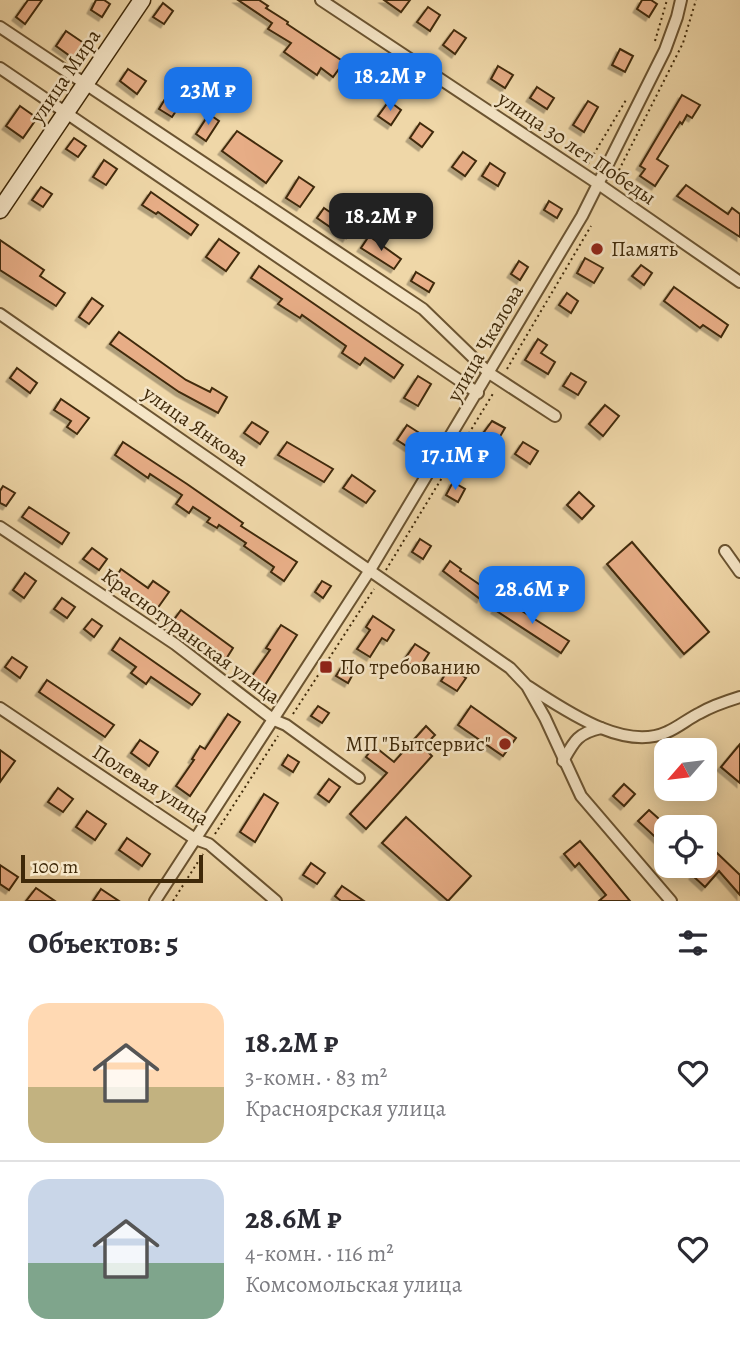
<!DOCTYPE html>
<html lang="ru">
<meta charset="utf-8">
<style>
body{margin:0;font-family:Alegreya,serif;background:#f7f7f7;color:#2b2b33;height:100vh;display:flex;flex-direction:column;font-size:26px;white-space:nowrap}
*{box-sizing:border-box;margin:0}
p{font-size:23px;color:#7c7c81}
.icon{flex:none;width:38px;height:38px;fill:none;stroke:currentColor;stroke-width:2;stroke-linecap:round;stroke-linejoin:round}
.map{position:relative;height:901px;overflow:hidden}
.details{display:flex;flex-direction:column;background:#fff;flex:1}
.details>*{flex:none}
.needle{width:46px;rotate:242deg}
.fabs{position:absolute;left:654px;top:738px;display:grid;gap:14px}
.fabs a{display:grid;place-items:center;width:63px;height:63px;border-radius:14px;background:#fff;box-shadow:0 4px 18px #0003;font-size:35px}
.scale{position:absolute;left:21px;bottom:18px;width:182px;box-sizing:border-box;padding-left:7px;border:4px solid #3f2909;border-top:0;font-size:19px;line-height:24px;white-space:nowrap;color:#3f2909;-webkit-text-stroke:5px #f5e5c6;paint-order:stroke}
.price{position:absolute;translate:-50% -60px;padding:0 16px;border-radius:14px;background:#1a73e8;color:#fff;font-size:23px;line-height:46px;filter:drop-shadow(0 2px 4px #0008)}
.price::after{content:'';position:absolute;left:50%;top:42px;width:21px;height:16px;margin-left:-10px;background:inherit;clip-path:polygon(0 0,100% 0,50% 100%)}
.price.active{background:#222;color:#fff}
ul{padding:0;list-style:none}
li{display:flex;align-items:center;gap:21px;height:175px;padding:0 28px}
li+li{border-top:2px solid #e1e1e2}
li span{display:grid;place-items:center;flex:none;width:196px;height:140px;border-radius:21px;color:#555}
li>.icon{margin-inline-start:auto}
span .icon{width:84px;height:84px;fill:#fffc;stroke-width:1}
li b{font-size:30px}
h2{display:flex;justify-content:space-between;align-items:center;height:84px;padding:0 28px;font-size:30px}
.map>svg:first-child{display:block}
</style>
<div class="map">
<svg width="740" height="901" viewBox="0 0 740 901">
<defs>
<filter id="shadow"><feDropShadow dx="-3.5" dy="3.5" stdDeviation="0" flood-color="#0004"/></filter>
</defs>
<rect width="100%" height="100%" fill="#efd7a8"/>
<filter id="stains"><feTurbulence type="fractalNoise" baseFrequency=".00286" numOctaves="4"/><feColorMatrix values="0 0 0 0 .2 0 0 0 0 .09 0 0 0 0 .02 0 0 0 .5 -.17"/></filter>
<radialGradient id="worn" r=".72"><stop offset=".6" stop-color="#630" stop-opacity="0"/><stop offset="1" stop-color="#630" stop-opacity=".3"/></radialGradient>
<g fill="#e7ad86" stroke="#3f2909" stroke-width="2" filter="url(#shadow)">
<path d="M28,0H42L25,24L16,17Z"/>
<path d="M96,0H104L110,4L102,17L91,10Z"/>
<path d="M238,0H259L268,6L266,8L288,22L287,24L344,62L333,77L321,68L317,75L284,52L291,43L268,29L272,23Z"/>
<path d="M384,0H410L401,12Z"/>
<path d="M642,0H651L657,4L649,17L637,9Z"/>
<path d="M163,3L173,11L164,24L153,17Z"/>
<path d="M428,7L440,15L430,31L417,22Z"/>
<path d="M454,30L466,38L455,54L443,45Z"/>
<path d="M66,31L88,46L77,61L56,46Z"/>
<path d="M620,49L633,56L625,72L612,65Z"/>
<path d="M498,66L513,75L505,88L491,79Z"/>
<path d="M128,69L146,81L137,94L120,81Z"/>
<path d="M537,87L554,98L547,109L530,98Z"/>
<path d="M682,95L700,105L692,118L687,115L682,124L680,122L657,159L668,166L655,186L640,176L645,169L640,166Z"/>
<path d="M165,99L178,108L172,117L159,109Z"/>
<path d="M389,101L401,110L391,125L378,116Z"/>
<path d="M588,101L598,107L584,132L573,125Z"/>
<path d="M20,106L37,118L23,138L6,126Z"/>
<path d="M209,114L219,121L206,141L196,134Z"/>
<path d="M420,123L433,132L422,147L410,138Z"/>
<path d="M237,131L282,161L266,183L222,151Z"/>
<path d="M74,138L86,146L78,157L66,149Z"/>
<path d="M463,152L476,161L465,176L452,167Z"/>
<path d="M104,160L117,169L106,185L93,177Z"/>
<path d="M490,163L505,173L498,186L482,176Z"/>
<path d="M299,177L314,187L300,207L286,198Z"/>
<path d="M686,185L728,214L732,208L740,214V237L677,196Z"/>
<path d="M41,187L52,194L43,207L32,200Z"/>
<path d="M151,192L198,225L191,235L158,212L156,214L142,205Z"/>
<path d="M549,201L562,209L557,218L544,210Z"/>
<path d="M324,208L343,221L345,219L354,225L346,238L317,218Z"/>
<path d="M369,236L401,259L394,269L361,248Z"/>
<path d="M219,239L239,253L226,271L206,257Z"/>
<path d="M0,240L44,270L40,276L65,293L56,306L0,270Z"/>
<path d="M585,258L603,268L594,283L577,273Z"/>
<path d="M519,261L528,267L520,280L511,274Z"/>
<path d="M641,265L652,273L644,285L632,276Z"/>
<path d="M259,266L403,365L394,378L365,358L360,365L342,353L346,346L302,315L300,318L278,304L282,299L251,278Z"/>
<path d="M416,272L434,283L429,292L411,281Z"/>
<path d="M674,287L728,325L721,337L703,325L700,328L664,301Z"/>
<path d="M567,293L578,301L571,313L559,305Z"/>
<path d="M92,298L103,306L89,324L79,317Z"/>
<path d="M119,332L186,380L210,392L212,388L227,397L218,413L179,392L110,344Z"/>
<path d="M538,339L547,345L541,353L555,362L548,374L525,360Z"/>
<path d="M17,368L37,383L30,393L10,378Z"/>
<path d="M571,373L586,382L578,395L563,386Z"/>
<path d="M418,376L431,384L418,406L404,398Z"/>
<path d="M61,399L89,418L77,434L67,427L71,421L54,410Z"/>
<path d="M605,405L619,416L603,436L589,424Z"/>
<path d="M492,421L505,428L498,440L484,432Z"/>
<path d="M252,422L268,432L260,444L244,433Z"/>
<path d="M407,425L424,436L414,451L397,440Z"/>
<path d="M123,442L187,484L243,523L241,526L297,562L284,581L271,572L274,567L244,546L246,543L219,525L217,528L207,522L210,518L193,507L189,513L176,504L182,495L150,474L148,478L115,455Z"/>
<path d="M287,442L333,469L324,482L278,455Z"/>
<path d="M523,442L538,451L530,464L515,454Z"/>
<path d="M489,443L500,449L495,459L484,452Z"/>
<path d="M352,475L375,491L366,503L343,488Z"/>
<path d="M453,482L465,489L458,502L446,495Z"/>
<path d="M3,486L15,493L6,506L0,503V491Z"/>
<path d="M579,492L594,506L582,519L567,505Z"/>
<path d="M29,507L69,533L62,544L22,517Z"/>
<path d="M420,539L431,546L423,559L412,552Z"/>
<path d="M632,542L709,632L684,654L607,564Z"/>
<path d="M92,548L107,559L99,570L83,559Z"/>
<path d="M450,561L461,569L460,571L486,589L480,599L443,571Z"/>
<path d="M121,569L148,588L153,581L169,592L157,609L114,581Z"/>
<path d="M25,573L36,581L24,598L13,590Z"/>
<path d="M322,581L331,586L323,598L315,592Z"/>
<path d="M62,598L75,607L67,618L54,609Z"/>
<path d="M503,599L569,641L561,653L495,610Z"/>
<path d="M181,610L233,648L226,659L173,621Z"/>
<path d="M373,616L394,630L387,641L382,638L370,657L357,649L370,630L366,627Z"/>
<path d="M92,619L102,626L94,637L84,629Z"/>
<path d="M281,625L297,635L265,685L252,676L270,650L266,648Z"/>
<path d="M120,638L200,694L192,705L151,677L146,684L131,673L136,667L112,650Z"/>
<path d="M415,644L429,653L418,670L404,660Z"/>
<path d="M12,657L27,667L20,678L5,667Z"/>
<path d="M343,665L354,672L348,683L336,676Z"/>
<path d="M450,667L466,678L457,691L441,681Z"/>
<path d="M47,680L114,725L105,737L39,692Z"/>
<path d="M318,706L329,713L322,723L311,716Z"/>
<path d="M471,706L516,738L503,756L458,725Z"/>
<path d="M228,714L240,722L190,796L176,786L194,760L192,759L200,746L205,749Z"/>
<path d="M426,726L435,735L423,747L432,756L366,829L350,814L387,773L366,757L374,746L394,762Z"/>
<path d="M140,740L158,752L149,766L131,753Z"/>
<path d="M740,744V783L721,767Z"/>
<path d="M0,750L15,761L0,782Z"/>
<path d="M288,755L299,762L293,772L282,765Z"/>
<path d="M329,779L340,787L329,802L318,794Z"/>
<path d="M624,784L635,794L624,806L613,796Z"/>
<path d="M58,788L73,799L63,812L48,802Z"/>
<path d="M264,794L278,803L255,842L240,832Z"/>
<path d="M649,810L667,826V848L638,821Z"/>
<path d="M87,811L106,824L95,840L76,827Z"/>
<path d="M406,817L471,876L448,901L382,843Z"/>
<path d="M127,838L150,854L142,866L119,850Z"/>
<path d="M580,841L597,861L630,901H599L606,895L579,863L575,867L564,854Z"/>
<path d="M716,852L740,875V895L719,871L705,887L693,876L702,866H705V863Z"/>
<path d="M311,863L325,873L317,884L303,875Z"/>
<path d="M0,865L18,877L9,890L0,884Z"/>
<path d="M342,886L364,901H341L335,896Z"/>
<path d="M36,888L55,901H26Z"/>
<path d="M101,889L119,901H93Z"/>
</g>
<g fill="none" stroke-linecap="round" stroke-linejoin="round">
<defs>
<g id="street">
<path d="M321,0L597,183L740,282"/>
<path d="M0,27L423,309L489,373L555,416"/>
<path d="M0,68L478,393"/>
<path d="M0,314L510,668L527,686L545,718L581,796L671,901"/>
<path d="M0,527L175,644L274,720L286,725L359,778"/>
<path d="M725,551L740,572"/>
<path d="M529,687C565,710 624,752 667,732C679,727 689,718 700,713C712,706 727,701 740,697"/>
<path d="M0,708L195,839L209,844L276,901"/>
<path d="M563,761C574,741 578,733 601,728"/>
<path d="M155,901L370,570L582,216L665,50L677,17L681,0"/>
</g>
<path id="secondary" d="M0,210L142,0"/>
</defs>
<use href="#street" stroke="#6b5431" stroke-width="14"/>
<use href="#secondary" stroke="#3f2909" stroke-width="19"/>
<g stroke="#3f2909" stroke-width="2" stroke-dasharray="2 3.5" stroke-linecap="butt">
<path d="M655,41L667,0"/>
<path d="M588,164L626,100"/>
<path d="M614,180L683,43L696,0"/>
<path d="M507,369L591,226"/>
<path d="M386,570L494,392"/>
<path d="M293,714L374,589"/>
<path d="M215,834L278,736"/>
<path d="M173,901L203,854"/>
</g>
<use href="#street" stroke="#f5e5c6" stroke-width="10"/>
<use href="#secondary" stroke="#f5e5c6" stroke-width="16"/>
</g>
<g fill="#8f2418" stroke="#f5e5c6" stroke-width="2.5">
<circle cx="597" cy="249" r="7"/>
<rect x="319" y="660" width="14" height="14" rx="3.5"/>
<circle cx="505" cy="744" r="7"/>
</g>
<g text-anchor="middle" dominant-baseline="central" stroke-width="5" stroke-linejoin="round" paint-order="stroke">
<g font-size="21" fill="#3f2909" stroke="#f5e5c6">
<text transform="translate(65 76) rotate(-56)">улица Мира</text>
<text transform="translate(577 148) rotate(34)">улица 30 лет Победы</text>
<text transform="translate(485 343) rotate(-60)">улица Чкалова</text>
<text transform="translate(196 426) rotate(35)">улица Янкова</text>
<text transform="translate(191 636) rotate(36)">Краснотуранская улица</text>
<text transform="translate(151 785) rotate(32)">Полевая улица</text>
</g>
<g font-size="21" fill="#3f2909" stroke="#f5e5c6" text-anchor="start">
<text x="611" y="249">Память</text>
<text x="340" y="667">По требованию</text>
<text x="491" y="744" text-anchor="end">МП "Бытсервис"</text>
</g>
</g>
<rect width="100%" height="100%" filter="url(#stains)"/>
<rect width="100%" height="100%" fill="url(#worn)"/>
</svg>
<div class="fabs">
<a><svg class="needle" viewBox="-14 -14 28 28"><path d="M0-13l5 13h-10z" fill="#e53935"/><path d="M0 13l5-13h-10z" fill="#7c7c81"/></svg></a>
<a><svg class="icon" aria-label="locate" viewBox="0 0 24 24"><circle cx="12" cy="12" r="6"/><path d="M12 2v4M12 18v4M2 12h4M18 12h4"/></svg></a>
</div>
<div class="scale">100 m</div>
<b class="price" style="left:390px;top:113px">18.2M ₽</b>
<b class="price" style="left:208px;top:127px">23M ₽</b>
<b class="price active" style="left:381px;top:253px">18.2M ₽</b>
<b class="price" style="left:455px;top:492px">17.1M ₽</b>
<b class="price" style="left:532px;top:626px">28.6M ₽</b>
</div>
<section class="details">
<h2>Объектов: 5<svg class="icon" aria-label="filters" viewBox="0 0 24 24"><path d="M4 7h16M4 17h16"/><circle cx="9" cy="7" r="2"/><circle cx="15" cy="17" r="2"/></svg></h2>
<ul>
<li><span style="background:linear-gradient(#ffd9b3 60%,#c2b280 0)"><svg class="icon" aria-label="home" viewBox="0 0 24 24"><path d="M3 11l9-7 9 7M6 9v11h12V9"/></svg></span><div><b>18.2M ₽</b><p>3-комн. · 83 m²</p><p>Красноярская улица</p></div><svg class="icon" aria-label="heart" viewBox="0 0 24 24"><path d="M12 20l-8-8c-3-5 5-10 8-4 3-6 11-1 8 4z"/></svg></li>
<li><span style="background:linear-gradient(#c9d6e8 60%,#7fa58c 0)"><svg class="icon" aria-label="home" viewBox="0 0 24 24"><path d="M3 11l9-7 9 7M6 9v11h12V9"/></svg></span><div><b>28.6M ₽</b><p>4-комн. · 116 m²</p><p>Комсомольская улица</p></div><svg class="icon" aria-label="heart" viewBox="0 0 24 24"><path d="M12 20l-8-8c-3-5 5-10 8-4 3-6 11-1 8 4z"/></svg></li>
</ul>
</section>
